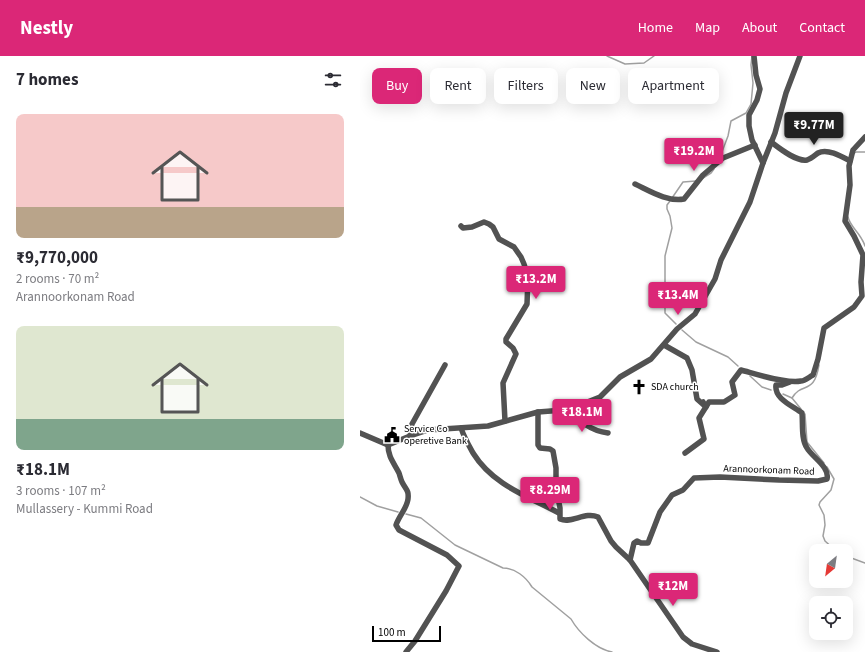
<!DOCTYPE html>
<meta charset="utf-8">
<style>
body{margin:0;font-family:"Source Sans 3",sans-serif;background:#f2f2f3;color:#2b2b33;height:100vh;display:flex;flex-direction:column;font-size:15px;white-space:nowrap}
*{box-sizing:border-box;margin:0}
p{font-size:13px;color:#7c7c81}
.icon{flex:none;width:22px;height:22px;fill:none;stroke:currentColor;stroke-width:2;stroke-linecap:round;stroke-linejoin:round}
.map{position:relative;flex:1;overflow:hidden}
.side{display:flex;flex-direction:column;background:#fff;width:360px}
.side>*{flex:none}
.banner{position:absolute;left:12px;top:12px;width:380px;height:36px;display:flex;gap:8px}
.needle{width:26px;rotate:209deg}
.buttons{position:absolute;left:449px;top:488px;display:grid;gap:8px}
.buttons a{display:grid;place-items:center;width:44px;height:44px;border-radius:8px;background:#fff;box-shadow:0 4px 16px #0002;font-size:20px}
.scale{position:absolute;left:12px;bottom:10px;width:69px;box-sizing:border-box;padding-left:4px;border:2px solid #000;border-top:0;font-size:11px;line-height:14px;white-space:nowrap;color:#000;-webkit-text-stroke:3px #fff;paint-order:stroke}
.price{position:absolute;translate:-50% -34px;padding:0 9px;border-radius:4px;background:#db2777;color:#fff;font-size:13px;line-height:26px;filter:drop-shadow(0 1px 2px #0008)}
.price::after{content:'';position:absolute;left:50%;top:24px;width:12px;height:9px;margin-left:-6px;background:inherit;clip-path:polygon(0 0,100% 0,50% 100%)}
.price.active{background:#222;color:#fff}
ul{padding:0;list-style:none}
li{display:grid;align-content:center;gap:8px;height:212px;padding:0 16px}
li span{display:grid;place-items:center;height:124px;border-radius:8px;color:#555}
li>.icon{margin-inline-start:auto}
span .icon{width:72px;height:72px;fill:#fffc;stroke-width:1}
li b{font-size:17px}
h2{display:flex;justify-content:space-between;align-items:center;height:48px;padding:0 16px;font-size:17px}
.pill{padding:0 14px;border-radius:8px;background:#fff;box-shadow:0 4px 16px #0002;font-size:14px;line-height:36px}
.pill.active{background:#db2777;color:#fff}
header{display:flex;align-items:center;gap:24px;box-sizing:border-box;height:56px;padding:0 20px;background:#db2777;color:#fff}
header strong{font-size:19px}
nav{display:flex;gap:22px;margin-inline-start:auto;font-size:14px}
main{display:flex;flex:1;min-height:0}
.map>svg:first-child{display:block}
</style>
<header>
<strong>Nestly</strong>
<nav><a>Home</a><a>Map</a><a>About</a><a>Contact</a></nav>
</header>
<main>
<section class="side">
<h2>7 homes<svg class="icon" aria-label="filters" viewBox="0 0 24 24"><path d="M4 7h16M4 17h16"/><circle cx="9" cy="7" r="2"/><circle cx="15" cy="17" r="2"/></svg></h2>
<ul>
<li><span style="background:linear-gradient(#f6c9c9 75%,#b9a48a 0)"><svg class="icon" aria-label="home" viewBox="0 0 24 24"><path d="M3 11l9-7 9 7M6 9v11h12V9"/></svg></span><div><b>₹9,770,000</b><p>2 rooms · 70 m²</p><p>Arannoorkonam Road</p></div></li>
<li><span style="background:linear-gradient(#dfe7d0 75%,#7fa58c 0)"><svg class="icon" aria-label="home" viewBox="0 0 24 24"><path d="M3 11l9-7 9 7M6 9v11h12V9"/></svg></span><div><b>₹18.1M</b><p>3 rooms · 107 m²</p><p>Mullassery - Kummi Road</p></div></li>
</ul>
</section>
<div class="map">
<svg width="505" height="596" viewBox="0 0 505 596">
<rect width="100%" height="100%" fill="#fff"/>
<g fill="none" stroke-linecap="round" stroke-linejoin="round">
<g stroke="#a0a0a0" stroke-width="1.5">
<path d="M247,0L265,8L284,7L294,0"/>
<path d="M494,97L496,96H505"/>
<path d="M360,101L368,80L371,65L386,57L391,48L393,27L391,9L392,0"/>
<path d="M343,122L351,117L354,113"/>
<path d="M312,142L323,126L336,125"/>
<path d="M310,145L307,149V153L310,160L312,172L305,200V257L316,268"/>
<path d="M488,161C490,171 501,177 505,190"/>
<path d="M322,274L336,286L368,301L378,310"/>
<path d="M390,320L402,331L411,334"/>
<path d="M423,338L432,342"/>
<path d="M441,353L432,342C442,325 454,340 459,309"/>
<path d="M445,358L447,386L464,407"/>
<path d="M467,411L474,423L471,434L460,446L459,449L464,459L465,469L463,480L465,485L476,495"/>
<path d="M0,441L17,450L38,456"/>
<path d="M46,458L61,462L95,489L143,512C155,512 166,521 172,531L211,563C219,577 236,593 252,596"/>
<path d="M486,500L505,507"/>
</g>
<g stroke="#525252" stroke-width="5.5">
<path d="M411,86C419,92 436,106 447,104C451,103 454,100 458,97C467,92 481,100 490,105"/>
<path d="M403,107L415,77L426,37L440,0"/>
<path d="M275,128C290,135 307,146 324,143L343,119L363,102L395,89"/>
<path d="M101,170L103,172L112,171L124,166L129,168L133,171L139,183L154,191L161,201L164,208L168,221L167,248L146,283V286L153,292L156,298L143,327L145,365"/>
<path d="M304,289L327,302L332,314L337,343L346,351L343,346"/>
<path d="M208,353C219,365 231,375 248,377"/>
<path d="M178,356V389L180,392L190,393L193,395L196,412V432L200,452V463C212,468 225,455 238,461L251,485L256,491L270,504L323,581L332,588L357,596"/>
<path d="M101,372C104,381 108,388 113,397C133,429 167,440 199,457"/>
<path d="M0,377L28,389L50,380L68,374L128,370L178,356L204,354L225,347L240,341L260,321L291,303L317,273L335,258L355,223L361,204L390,146L403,107L392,84L389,70V59L397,44L400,33L396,19L394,0"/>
<path d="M50,380L52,368L85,309"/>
<path d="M28,389C28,401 34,407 39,417C40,420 41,424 42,426C46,434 49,434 48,443C47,452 39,460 36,469L39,474L87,499L99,510L86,535L55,585L46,596"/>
<path d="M325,397L344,383L339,362L349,346H364L375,339L372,326L381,314C396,318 426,328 441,325C445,325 449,321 453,319L458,303L464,272L494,251L502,240L501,226L503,199L494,180L485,165L490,129L489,110L493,94L505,81"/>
<path d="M270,504L274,487L277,485L281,487H288L300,456L312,439L323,434L334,422L360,421L419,424L458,425L467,423C470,411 452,401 447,392C441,383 443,368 442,357C433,350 414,343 416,329H422L430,326"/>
</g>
</g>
<defs>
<symbol id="church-bare" viewBox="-9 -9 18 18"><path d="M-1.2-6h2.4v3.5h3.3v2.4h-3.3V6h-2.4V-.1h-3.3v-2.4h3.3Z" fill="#000" stroke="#fff" stroke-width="2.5" paint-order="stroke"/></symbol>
<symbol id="civic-bare" viewBox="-9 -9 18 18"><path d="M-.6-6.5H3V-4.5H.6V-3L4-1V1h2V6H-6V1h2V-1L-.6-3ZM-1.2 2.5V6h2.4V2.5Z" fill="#000" stroke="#fff" stroke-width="2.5" paint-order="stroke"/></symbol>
</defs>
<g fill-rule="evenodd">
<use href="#church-bare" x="268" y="320" width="22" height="22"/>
<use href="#civic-bare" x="21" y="368" width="22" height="22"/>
</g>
<g text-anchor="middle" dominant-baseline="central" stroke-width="3" stroke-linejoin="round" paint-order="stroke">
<g font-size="10" fill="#000" stroke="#fff" text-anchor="start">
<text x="291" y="331">SDA church</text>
<text x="44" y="373">Service Co<tspan x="44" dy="12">operetive Bank</tspan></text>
</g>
<g font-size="10" fill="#000" stroke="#fff">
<text transform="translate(409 414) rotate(2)">Arannoorkonam Road</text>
</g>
</g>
</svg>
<div class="buttons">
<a><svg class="needle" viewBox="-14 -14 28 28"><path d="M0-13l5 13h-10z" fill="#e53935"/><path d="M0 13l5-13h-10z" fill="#7c7c81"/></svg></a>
<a><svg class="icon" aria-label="locate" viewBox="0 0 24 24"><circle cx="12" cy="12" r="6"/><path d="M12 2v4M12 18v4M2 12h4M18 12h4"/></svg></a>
</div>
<div class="scale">100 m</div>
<b class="price active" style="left:454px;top:90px">₹9.77M</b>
<b class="price" style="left:334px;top:116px">₹19.2M</b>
<b class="price" style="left:176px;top:244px">₹13.2M</b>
<b class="price" style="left:318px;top:260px">₹13.4M</b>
<b class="price" style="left:222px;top:377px">₹18.1M</b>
<b class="price" style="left:190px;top:455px">₹8.29M</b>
<b class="price" style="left:313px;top:551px">₹12M</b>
<div class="banner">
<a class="pill active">Buy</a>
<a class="pill">Rent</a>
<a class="pill">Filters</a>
<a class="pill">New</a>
<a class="pill">Apartment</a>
</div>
</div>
</main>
